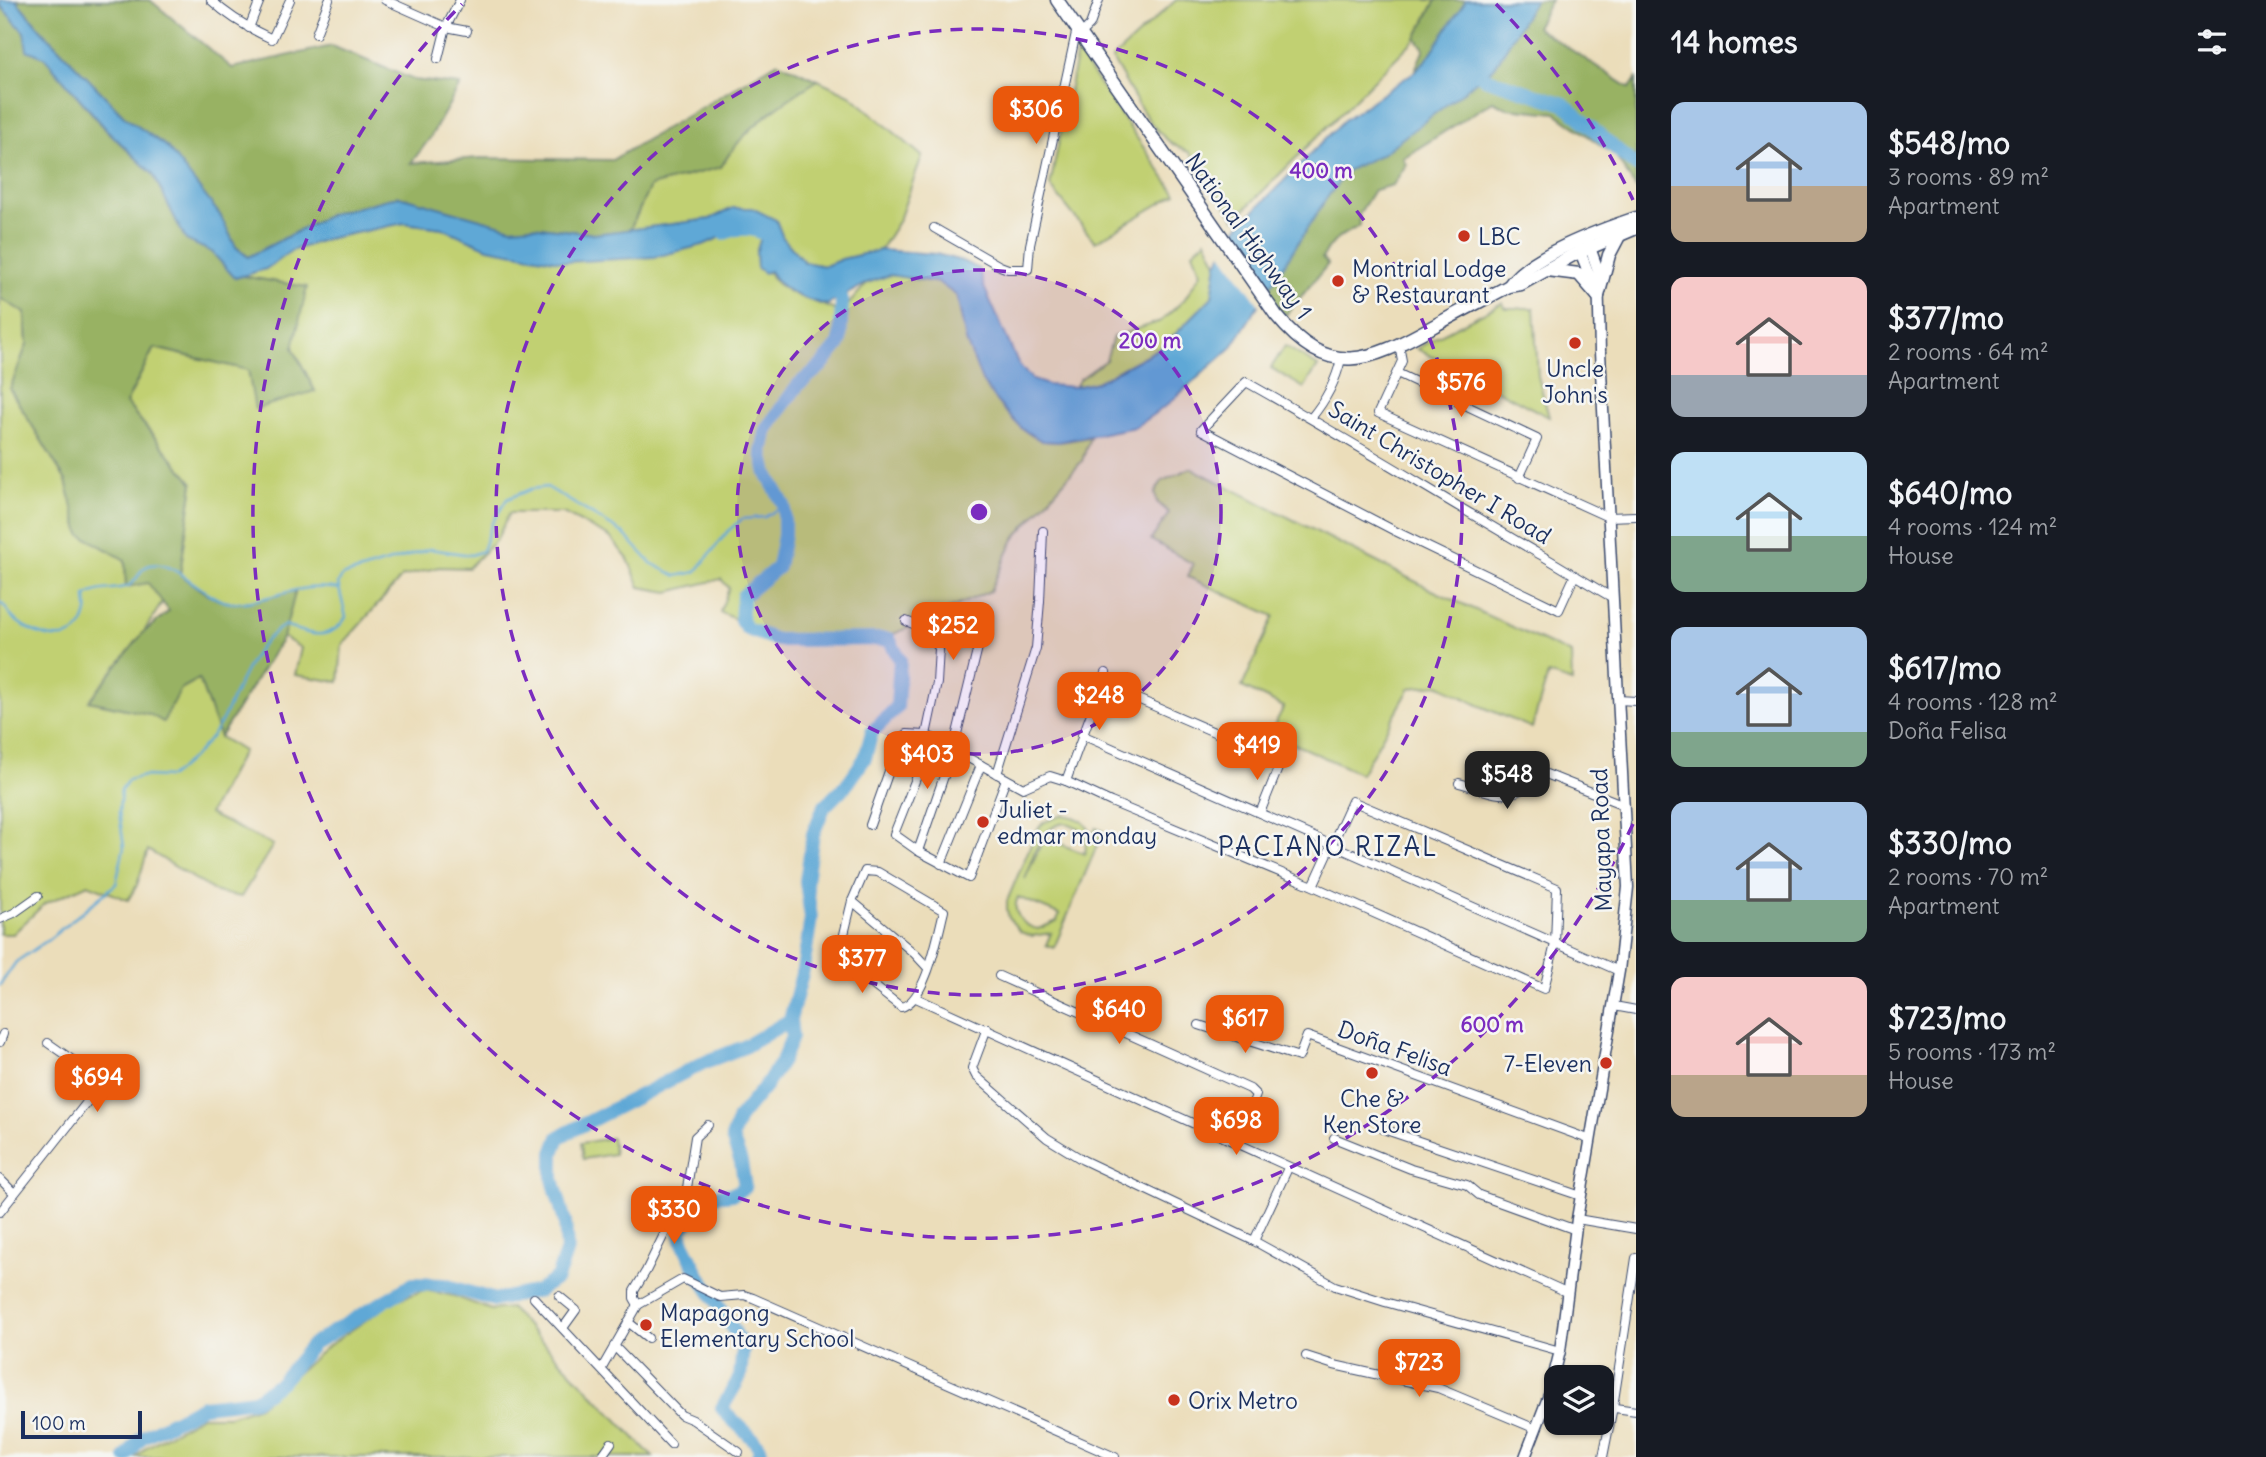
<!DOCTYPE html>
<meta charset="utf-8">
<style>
body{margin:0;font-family:Delius,sans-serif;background:#20242c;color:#f1f3f6;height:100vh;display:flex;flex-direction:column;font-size:26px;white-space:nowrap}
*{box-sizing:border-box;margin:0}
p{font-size:23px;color:#9ea1a6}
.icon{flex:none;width:38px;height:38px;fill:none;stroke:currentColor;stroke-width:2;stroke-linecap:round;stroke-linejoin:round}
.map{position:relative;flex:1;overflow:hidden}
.drawer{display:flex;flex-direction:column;background:#171b24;width:630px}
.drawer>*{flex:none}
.controls{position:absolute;left:1544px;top:1365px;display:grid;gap:14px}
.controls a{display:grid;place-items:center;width:70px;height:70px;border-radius:14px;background:#171b24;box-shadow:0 2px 5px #0004;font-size:35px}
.scale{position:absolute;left:21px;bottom:18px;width:121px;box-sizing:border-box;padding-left:7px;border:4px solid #1b2f5e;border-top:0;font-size:19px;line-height:24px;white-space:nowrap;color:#1b2f5e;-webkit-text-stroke:5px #f6f6f2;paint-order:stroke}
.price{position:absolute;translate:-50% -60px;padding:0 16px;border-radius:14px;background:#ea580c;color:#fff;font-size:23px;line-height:46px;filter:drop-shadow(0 2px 4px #0008)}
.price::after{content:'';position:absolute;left:50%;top:42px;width:21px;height:16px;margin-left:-10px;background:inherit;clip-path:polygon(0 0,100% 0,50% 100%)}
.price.on{background:#222;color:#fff}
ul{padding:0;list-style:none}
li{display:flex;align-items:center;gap:21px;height:175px;padding:0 35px}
li span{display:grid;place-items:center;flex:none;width:196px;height:140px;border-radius:14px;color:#555}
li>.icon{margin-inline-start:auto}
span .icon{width:84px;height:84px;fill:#fffc;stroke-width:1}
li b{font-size:30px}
h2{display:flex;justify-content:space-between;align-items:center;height:84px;padding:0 35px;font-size:30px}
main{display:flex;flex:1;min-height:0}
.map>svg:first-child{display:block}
</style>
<main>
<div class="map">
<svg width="1636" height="1457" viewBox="0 0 1636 1457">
<rect width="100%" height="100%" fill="#f6f6f2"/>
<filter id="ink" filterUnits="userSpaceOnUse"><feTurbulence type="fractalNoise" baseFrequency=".0143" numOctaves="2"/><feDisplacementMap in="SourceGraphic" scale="14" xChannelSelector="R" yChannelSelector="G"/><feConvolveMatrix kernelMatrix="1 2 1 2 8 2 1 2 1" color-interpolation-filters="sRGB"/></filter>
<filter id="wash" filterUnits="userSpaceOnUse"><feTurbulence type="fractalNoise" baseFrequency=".00686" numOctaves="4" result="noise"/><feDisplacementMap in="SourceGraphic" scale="28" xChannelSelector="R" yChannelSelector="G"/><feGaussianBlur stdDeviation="1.57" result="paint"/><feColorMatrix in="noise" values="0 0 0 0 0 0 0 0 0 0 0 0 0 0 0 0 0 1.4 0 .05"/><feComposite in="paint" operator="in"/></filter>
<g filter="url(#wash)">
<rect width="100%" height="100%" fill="#ebddba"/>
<g fill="#c1d072" stroke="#6e8068" stroke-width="2" fill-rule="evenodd">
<path d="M1176,0H1436L1416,38L1235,219L1189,152C1151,140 1132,91 1112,59Z"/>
<path d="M1077,52L1176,194L1095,242L1050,186Z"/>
<path d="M818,80L850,95L922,156L899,220L880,250L842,259L825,266L804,262L783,238L776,220L733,208L710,219L630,230L650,186L721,167C743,128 781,103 818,80Z"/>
<path d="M404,223L442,228L703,245L746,226L757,228L761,237L756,253C762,261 768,272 775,281C792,299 820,301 841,313L867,283L890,275L938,282L957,296C967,346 975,379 1011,417C1020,427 1029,436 1041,440C1056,445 1075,439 1090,437L1082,461L1014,539L990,591L896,633L866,640H777L720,612L729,588L721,579L668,592L640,587L628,559L610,537L563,513H509L497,539L468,568L439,567L402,577L342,645L339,682L295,675L301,648L283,637L295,591C275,596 250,605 228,602C212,600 193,584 180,574L143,633L90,701L149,714L181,689L199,679L220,737L243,751L209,814L273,845L241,897L216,892L148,850L137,885L128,900L88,884L44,904L13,934H0V298L25,313L27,344L10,390L67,481L80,534L125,560L126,587L180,574L193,484L126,403L154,348L248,370L315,391L293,348L306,287L242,276L265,269L291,251L326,239Z"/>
<path d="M1206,240L1217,263L1212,297L1163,346L1097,382L1075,387L1080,379L1106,360L1113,337L1161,321L1184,300L1201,273L1193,252Z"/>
<path d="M1502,303L1506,308H1534L1538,376L1549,417L1417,349L1436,337Z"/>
<path d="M1285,346L1318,366L1304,388L1271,368Z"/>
<path d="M1191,468L1430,589L1571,654L1572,682L1548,674L1532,728L1478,705L1439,685L1410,688L1361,774L1270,733L1284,707L1242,687L1274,616L1188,577L1193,564L1151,540L1169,513L1157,502L1155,493L1162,481Z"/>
<path d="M1064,815C1079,817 1086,822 1092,835L1096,828L1103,831L1054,948L1046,945L1051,933L1032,936L1020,932L1009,918L1007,910V901L1037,830L1044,822ZM1065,823C1082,826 1088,837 1085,854L1044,837L1025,879C1032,859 1039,826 1065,823ZM1018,897L1059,914L1057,921L1038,929C1022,926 1011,912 1018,897Z"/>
<path d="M612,1138L614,1154L583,1159L581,1143Z"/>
<path d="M424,1290L454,1296L491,1310L510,1308L653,1457H136L147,1447L201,1416H229L259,1406L328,1346L394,1301Z"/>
</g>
<g fill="#98b264" stroke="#5a7061" stroke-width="2">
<path d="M16,0H150L232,68L332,46L414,80L460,85L430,138L411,163L480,158L612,160L778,62L818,80C781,103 743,128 721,167L650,186L630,230L595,234L532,226L512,228L399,196L331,214L249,257L236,247L220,215L167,147L126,118L42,31Z"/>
<path d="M1436,0H1466L1427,59L1414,72L1424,49L1416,38Z"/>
<path d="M1535,0H1551L1536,27L1630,88L1636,79V189L1616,156L1556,113L1507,108L1493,101L1403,158L1406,165L1393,185L1374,190L1359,214L1360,226C1340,235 1334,239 1322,258L1328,264L1285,316L1267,291L1326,199L1348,170L1382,154L1493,68Z"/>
<path d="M0,4L24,32L28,50L44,57L106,130L153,174L186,240L212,252L235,278L242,276L307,287L293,348L315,391L255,409L248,370L154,348L126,403L193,483L180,574C193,584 212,601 229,602C250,604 275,596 296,590L283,637L220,737L199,679L181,689L163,722L149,714L89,701L143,633L169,611L148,583L126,587L125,560L80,534L66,481L10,389L27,344L25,313L0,298Z"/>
</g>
<path fill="#5fa8d6" stroke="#3d6c9a" stroke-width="2" d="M0,0H16L42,31L126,118L167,147L220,215L236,247L248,257L331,214L399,196L512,228L532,226L595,234L710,219L733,208H752L776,220L783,238L804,262L825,266L842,259L880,250L936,254L962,261L979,269L984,287L1019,365L1033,380L1048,385L1075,387L1097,382L1164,346L1212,297L1217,263L1236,229L1344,120L1414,72L1427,59L1466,0H1535L1494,68L1382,154L1348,170L1326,199L1231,348L1167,405L1135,427L1058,442L1042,441L1022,429L997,402L982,381L966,341L957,296L939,283L890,275L867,283L827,305C805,300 782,292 770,271L764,273L757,268L756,253L761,237L756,228L746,226L703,245L655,257L565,262L488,248L442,228L404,223L326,239L291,251L266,269L235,278L212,252L186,240L153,174L107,130L44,57L27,50L24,32L0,5Z"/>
<path fill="#ebddba" d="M1230,231L1272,291L1261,308L1220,250Z"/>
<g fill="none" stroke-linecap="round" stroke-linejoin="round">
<g stroke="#5fa8d6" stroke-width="2.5">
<path d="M0,602C6,607 9,614 14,619C35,637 79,652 87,612C88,608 86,601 86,596C99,587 114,591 128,586C139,582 138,568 150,565C175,559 202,597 227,602C245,606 278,594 296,590C310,587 325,587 339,589"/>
<path d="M0,985L16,962L48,940L116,884L124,847L119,812L121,790L128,780L144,776L170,777C190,761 210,743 222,720C239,687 252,644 285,625C308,635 331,642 346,617L338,584L342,576L430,549L471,555L482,551L492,523L507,499L531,489L547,487L623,533L651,563L676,576L696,572L728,531L742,519L765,517L784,505"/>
</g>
<g stroke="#5fa8d6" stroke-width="14">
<path d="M1468,68L1485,78L1564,104L1636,166"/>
<path d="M724,233C741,226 759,227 772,240"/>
<path d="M126,1457L141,1438L203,1406L255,1400L281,1382L313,1344L413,1284L444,1285L495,1300L538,1291L557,1278L567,1250L565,1222L553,1179V1153L559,1137L703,1063L744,1047L790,1020"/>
<path d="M758,1457L760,1449C751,1432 733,1424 722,1408L740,1377L743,1347L724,1313L700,1277L683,1243L680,1230L712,1196L733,1194L745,1187L741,1162L732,1138L739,1118L766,1085L782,1061L792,1037L790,1020L803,970L811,918L806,881L813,834L824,807L848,783L865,758L872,732L897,707L900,660L889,639L777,640L747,629L741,621L743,596L778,567L784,535V505L767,474L762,452L767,428L798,385L821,366L840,343L842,301L838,289"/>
</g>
</g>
</g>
<g filter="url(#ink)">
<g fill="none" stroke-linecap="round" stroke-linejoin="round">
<defs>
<g id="minor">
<path d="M211,0C229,17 250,29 272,39L290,0"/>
<path d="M385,0L446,27L467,31"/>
<path d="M249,28L260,0"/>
<path d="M316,34L329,0"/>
<path d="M1081,34L1090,25L1099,0"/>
<path d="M438,59L446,27L460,0"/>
<path d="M934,228L1000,266L1008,269H1028L1030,245L1077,28"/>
<path d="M1399,345L1402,361L1378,413L1608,517L1636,516"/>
<path d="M1397,373L1537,439L1519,478"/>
<path d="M1311,418C1326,400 1336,381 1341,359"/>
<path d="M1575,575L1559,610L1395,531L1201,430L1246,382C1345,437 1441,497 1539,554C1564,568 1588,584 1613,598"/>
<path d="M906,621L925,629L939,648L937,683L926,735"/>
<path d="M1133,697L1281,761L1260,813"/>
<path d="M1618,700L1636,701"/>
<path d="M1082,735L1619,971"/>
<path d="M932,738L894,834L918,851L969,878L1006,779"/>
<path d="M997,774L1036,648L1040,601L1043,531"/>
<path d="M1066,781L1106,673"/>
<path d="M1459,783C1503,795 1506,804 1546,774L1624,805"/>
<path d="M870,825L900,740L907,734L926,735L932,738L1023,788L1050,776L1066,781L1111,802L1313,886L1544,989L1555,944L1557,888L1352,801L1313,886"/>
<path d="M918,851L953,750L979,643"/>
<path d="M941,864L981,765"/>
<path d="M865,871L878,872L944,911C938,934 926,1002 901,1007L841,960L840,951L852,901Z"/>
<path d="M852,901L915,954L928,968"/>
<path d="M0,919L14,913L38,896"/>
<path d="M999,976L1250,1089L1256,1095L1238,1142"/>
<path d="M916,998L1566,1292"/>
<path d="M1614,1006L1636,1010"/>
<path d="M1199,1025L1299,1057L1307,1036L1591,1140"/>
<path d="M987,1028L972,1068L976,1076L1047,1138L1083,1160L1254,1241L1335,1286L1385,1302L1560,1351"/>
<path d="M0,1042L3,1034"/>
<path d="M1383,1129L1581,1196"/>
<path d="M1334,1138L1411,1169L1467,1185L1479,1195L1576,1230"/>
<path d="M0,1179L14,1193"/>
<path d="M0,1212L95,1092L97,1079L94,1075L48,1043"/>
<path d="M1577,1219L1636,1229"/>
<path d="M1254,1241L1288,1168"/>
<path d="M559,1296L576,1310L563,1328"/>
<path d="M534,1298L671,1444"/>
<path d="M638,1305L634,1298V1291L646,1271L687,1188L695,1137L708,1125"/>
<path d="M628,1322L648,1338"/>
<path d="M614,1346L681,1415L693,1420L739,1452"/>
<path d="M1306,1356L1334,1365L1438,1388L1536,1429"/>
<path d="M602,1368L638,1305L683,1279L720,1297L744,1295L753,1298L1115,1457"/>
<path d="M1601,1406L1636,1411"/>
<path d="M601,1457L611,1443"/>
<path d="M1603,1457L1613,1407L1636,1258"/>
</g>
<g id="secondary">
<path d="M1578,246L1595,290"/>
<path d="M1525,1457L1549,1395L1560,1351L1577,1219L1619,971L1628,887L1600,352L1598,270L1588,242"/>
</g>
<g id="trunk">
<path d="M1057,0L1276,315C1329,380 1369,362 1432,327C1457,313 1483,300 1509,286L1521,284L1573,255L1636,228"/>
<path d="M1547,270L1579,274L1598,296"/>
<path d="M1509,286C1528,256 1601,230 1636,218"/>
<path d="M1598,296L1609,255L1619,236"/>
</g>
</defs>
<use href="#minor" stroke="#3a496c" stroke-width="10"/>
<use href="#secondary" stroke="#3a496c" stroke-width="13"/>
<use href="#trunk" stroke="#3a496c" stroke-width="15"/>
<use href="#minor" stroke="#fff" stroke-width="8"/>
<use href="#secondary" stroke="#fff" stroke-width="10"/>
<use href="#trunk" stroke="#fff" stroke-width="12"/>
</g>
</g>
<circle cx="979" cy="512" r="242" fill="#7b2cbf" fill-opacity=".12"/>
<g fill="none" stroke="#7b2cbf" stroke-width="3.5" stroke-dasharray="12 9">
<circle cx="979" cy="512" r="242"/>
<circle cx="979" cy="512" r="483"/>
<path d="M1633 824A725 725 0 1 1 462 4M1496 4A725 725 0 0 1 1633 200"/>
</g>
<g fill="#c8321e" stroke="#f6f6f2" stroke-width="2.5">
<circle cx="1464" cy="236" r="7"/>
<circle cx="1338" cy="281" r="7"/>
<circle cx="1575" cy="343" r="7"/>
<circle cx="983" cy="822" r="7"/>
<circle cx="1606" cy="1063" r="7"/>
<circle cx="1372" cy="1073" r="7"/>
<circle cx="646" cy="1325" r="7"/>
<circle cx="1174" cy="1400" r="7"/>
</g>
<g text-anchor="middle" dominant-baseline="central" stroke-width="5" stroke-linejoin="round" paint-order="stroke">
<g font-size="23" fill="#1b2f5e" stroke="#f6f6f2">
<text transform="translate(1249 236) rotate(54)">National Highway 1</text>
<text transform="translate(1440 472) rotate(31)">Saint Christopher I Road</text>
<text transform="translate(1601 840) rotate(-92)">Mayapa Road</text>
<text transform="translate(1395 1048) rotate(20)">Doña Felisa</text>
</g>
<g font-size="23" fill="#1b2f5e" stroke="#f6f6f2" text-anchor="start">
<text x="1478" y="236">LBC</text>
<text x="1352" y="268">Montrial Lodge<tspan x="1352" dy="26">&amp; Restaurant</tspan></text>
<text x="1575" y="368" text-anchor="middle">Uncle<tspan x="1575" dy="26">John's</tspan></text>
<text x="997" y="809">Juliet -<tspan x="997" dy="26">edmar monday</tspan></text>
<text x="1592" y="1063" text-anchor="end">7-Eleven</text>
<text x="1372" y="1098" text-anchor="middle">Che &amp;<tspan x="1372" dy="26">Ken Store</tspan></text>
<text x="660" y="1312">Mapagong<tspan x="660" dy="26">Elementary School</tspan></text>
<text x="1188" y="1400">Orix Metro</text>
</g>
<g font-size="26" letter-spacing="2" fill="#1b2f5e" stroke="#f6f6f2">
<text x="1328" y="846">PACIANO RIZAL</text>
</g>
</g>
<circle cx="979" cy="512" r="10" fill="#7b2cbf" stroke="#f6f6f2" stroke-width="3.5"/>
<g font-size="21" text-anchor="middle" font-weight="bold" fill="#7b2cbf" stroke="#f6f6f2" stroke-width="5" stroke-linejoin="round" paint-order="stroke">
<text x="1321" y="178">400 m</text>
<text x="1150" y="348">200 m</text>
<text x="1492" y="1032">600 m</text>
</g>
</svg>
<div class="controls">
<a><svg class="icon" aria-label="layers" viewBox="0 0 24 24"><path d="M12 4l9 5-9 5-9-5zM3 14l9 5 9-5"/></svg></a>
</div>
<div class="scale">100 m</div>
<b class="price" style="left:1036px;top:146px">$306</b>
<b class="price" style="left:1461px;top:419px">$576</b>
<b class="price" style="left:953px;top:662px">$252</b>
<b class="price" style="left:1099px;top:732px">$248</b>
<b class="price" style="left:1257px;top:782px">$419</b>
<b class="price" style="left:927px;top:791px">$403</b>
<b class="price on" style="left:1507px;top:811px">$548</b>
<b class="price" style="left:862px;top:995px">$377</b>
<b class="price" style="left:1119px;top:1046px">$640</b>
<b class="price" style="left:1245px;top:1055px">$617</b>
<b class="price" style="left:97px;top:1114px">$694</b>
<b class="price" style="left:1236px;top:1157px">$698</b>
<b class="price" style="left:674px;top:1246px">$330</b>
<b class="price" style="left:1419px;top:1399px">$723</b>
</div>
<section class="drawer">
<h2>14 homes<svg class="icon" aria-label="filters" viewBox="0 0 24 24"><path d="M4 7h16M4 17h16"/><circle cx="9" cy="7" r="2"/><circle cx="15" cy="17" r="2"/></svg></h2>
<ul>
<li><span style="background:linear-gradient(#a9c7e8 60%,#b9a48a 0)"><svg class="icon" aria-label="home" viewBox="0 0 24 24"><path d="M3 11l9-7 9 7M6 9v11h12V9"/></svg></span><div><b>$548/mo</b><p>3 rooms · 89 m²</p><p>Apartment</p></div></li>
<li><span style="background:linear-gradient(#f6c9c9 70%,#9aa5b1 0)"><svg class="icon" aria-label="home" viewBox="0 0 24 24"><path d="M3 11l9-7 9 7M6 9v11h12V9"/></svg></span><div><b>$377/mo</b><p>2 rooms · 64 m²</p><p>Apartment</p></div></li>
<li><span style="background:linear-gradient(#bfe0f5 60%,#7fa58c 0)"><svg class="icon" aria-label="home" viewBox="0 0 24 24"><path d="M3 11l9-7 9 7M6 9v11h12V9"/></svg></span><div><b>$640/mo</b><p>4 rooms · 124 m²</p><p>House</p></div></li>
<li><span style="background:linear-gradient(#a9c7e8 75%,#7fa58c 0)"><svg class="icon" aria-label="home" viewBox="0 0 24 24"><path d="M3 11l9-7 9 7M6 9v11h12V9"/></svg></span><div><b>$617/mo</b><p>4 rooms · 128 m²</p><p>Doña Felisa</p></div></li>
<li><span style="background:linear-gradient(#a9c7e8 70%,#7fa58c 0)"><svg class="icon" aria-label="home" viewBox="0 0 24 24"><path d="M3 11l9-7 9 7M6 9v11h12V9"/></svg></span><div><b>$330/mo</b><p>2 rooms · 70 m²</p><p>Apartment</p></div></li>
<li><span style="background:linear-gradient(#f6c9c9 70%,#b9a48a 0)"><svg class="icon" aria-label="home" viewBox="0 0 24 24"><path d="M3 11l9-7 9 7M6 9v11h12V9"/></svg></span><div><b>$723/mo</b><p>5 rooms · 173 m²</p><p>House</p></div></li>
</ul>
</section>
</main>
